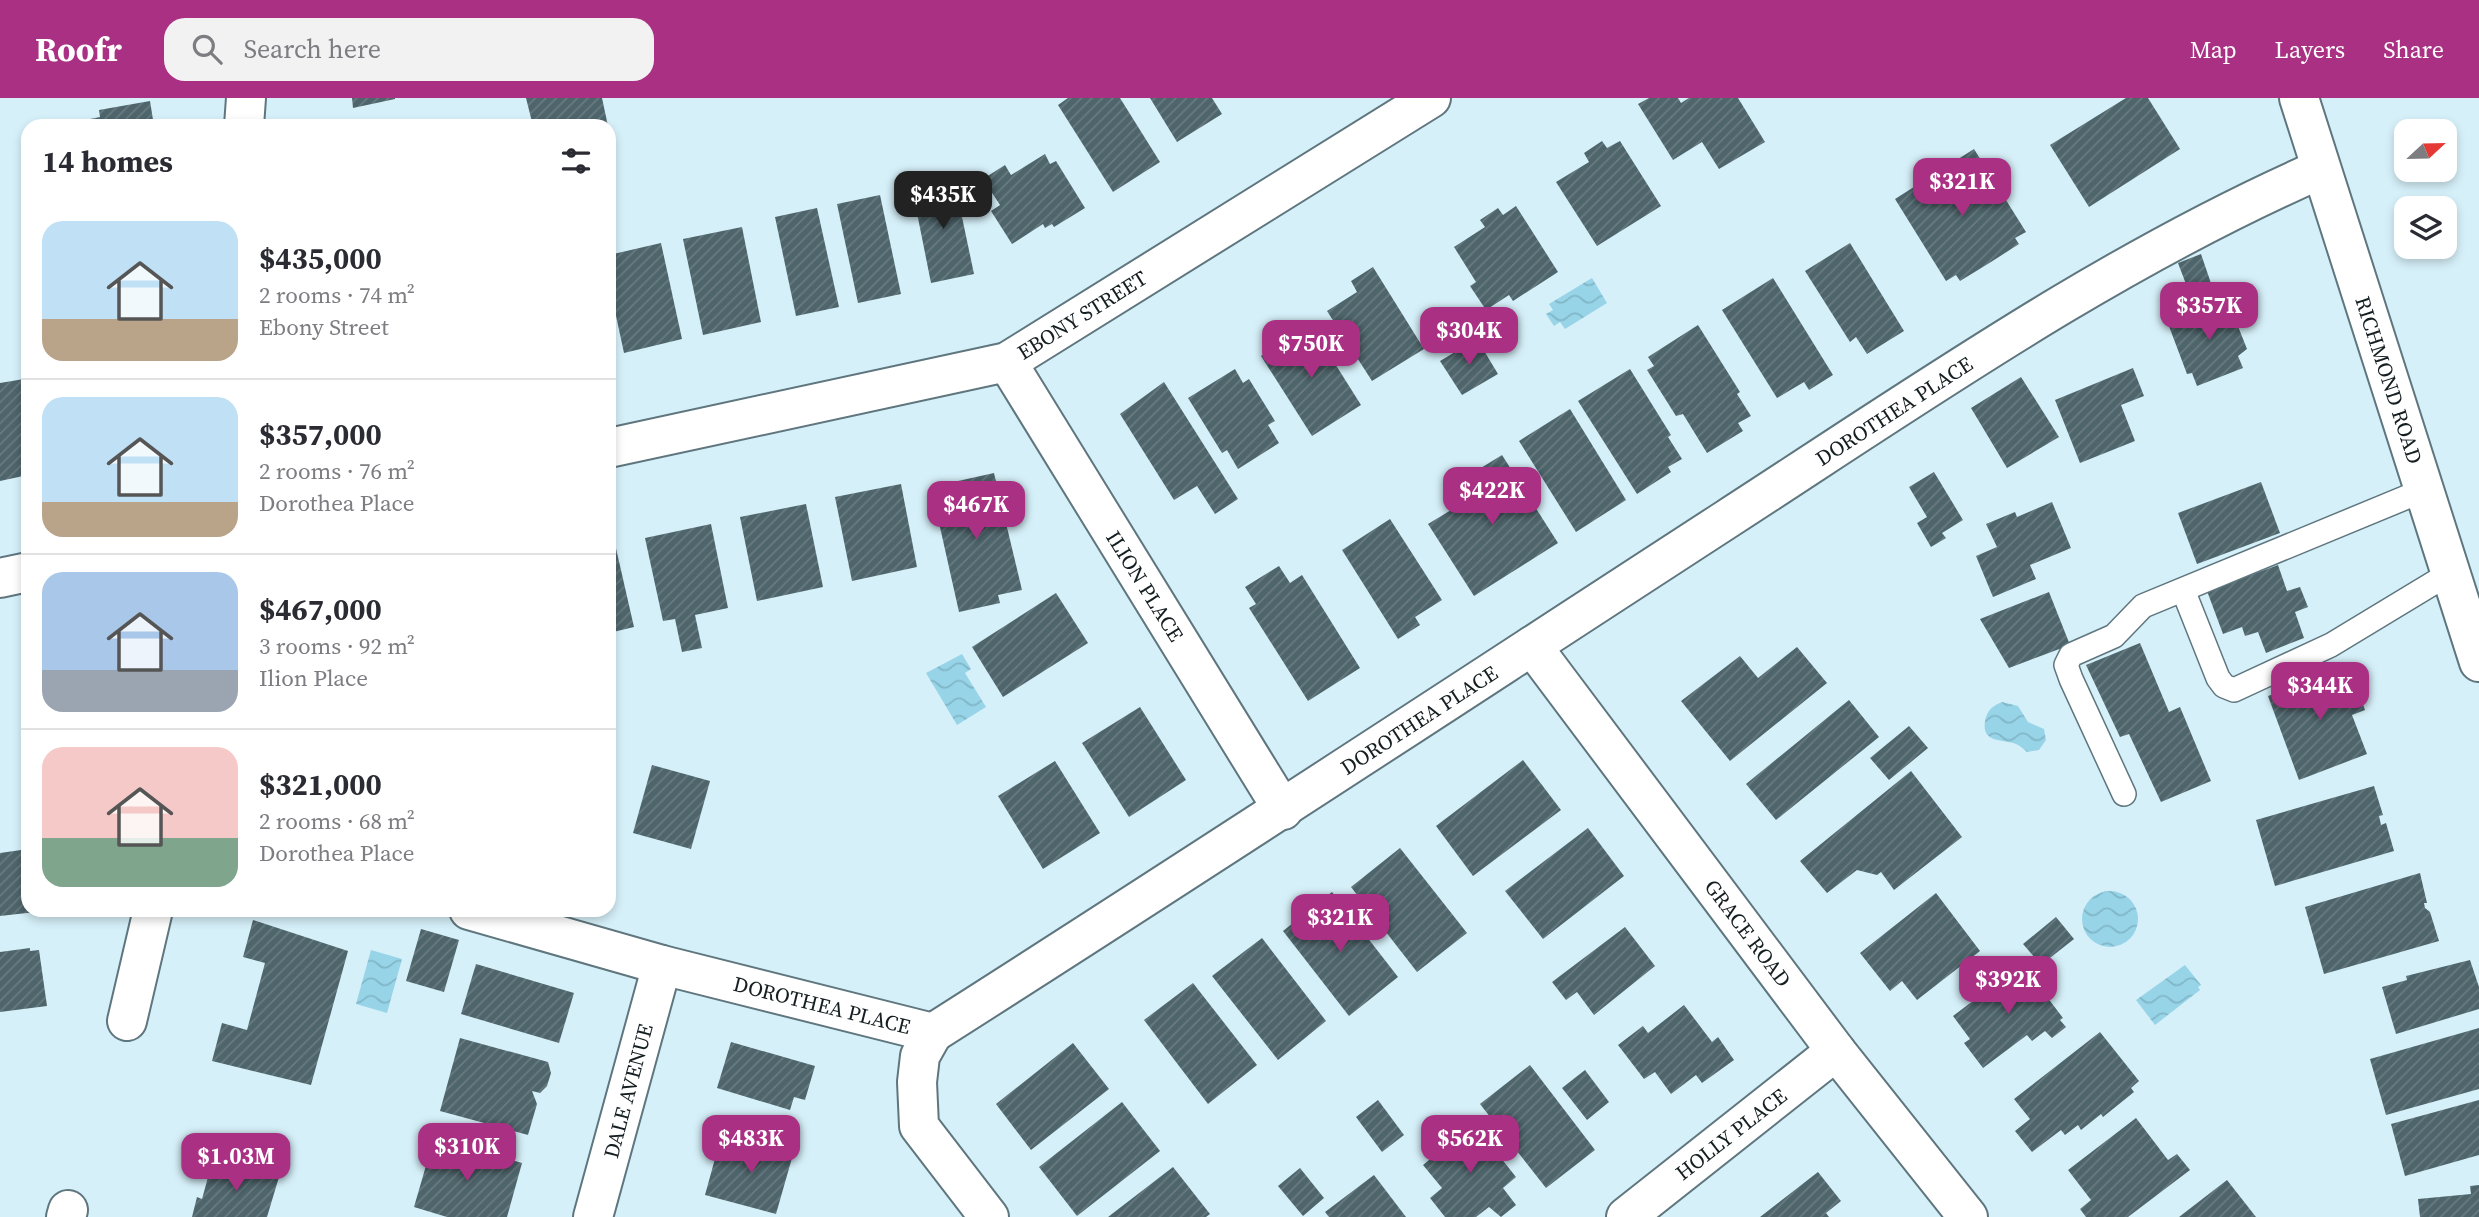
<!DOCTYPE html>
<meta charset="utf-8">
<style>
body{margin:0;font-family:"Source Serif 4",serif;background:#f2f2f3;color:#2b2b33;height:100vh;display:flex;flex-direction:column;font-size:26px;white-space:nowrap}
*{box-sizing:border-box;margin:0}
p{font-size:23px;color:#7c7c81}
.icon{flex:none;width:38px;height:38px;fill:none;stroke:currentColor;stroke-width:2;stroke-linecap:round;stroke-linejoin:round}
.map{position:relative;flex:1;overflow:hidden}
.side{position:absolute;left:21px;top:21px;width:595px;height:798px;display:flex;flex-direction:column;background:#fff;border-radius:21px;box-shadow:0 4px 10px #0003}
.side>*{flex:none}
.needle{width:46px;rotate:68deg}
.tools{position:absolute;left:2394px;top:21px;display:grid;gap:14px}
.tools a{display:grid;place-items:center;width:63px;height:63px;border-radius:14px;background:#fff;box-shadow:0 4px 10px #0003;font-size:35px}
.price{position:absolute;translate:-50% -60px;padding:0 16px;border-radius:14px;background:#aa3084;color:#fff;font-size:23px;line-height:46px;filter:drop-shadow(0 2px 4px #0008)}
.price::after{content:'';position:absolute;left:50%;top:42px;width:21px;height:16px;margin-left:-10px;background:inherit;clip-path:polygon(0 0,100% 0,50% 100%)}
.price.on{background:#222;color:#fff}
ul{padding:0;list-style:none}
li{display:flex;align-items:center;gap:21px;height:175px;padding:0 21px}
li+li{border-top:2px solid #e1e1e2}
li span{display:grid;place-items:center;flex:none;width:196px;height:140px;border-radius:21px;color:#555}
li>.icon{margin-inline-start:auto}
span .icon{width:84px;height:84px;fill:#fffc;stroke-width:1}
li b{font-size:30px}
h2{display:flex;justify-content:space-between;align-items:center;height:84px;padding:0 21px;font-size:30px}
header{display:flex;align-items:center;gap:42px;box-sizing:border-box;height:98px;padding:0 35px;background:#aa3084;color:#fff}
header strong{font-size:33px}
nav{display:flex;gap:38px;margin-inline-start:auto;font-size:24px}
.search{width:490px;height:63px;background:#f2f2f3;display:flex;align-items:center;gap:18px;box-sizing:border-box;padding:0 24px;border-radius:21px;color:#7c7c81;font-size:26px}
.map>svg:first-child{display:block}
</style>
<header>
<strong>Roofr</strong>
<div class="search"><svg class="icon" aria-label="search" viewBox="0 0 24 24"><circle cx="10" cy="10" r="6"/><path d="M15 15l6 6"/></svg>Search here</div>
<nav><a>Map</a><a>Layers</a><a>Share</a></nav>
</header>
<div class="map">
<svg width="2479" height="1119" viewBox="0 0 2479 1119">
<defs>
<pattern id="water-waves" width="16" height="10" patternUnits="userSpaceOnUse" patternTransform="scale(1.75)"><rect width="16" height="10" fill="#97d4e8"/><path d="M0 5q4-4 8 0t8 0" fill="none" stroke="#81b6c7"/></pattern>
<pattern id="building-hatch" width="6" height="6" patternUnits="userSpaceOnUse" patternTransform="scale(1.75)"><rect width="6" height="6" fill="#4e656c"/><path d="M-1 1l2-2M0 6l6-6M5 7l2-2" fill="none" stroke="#697b80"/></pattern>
</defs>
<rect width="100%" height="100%" fill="#d6f0f9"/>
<g fill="url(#water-waves)">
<path d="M1592,180L1607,205L1565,231L1560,224L1554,228L1546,216L1553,212L1549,206Z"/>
<path d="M962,556L971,571L965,575L986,609L957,627L926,575Z"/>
<path d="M2002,604L2018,608L2028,624L2044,631L2046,642L2039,652L2027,654C2024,652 2022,649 2018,647C2006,640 1978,648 1986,619C1989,610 1995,607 2002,604Z"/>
<circle cx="2110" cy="821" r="28"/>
<path d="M371,852L402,861L387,915L356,906Z"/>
<path d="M2185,867L2201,887L2198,889L2200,892L2155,927L2136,902Z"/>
</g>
<g fill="url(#building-hatch)">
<path d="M352,0H395V1L353,10Z"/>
<path d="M526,0H602L608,28H533Z"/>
<path d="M1068,0H1120L1160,64L1113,94L1058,7Z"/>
<path d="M1150,0H1212L1222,16L1177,44Z"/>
<path d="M1649,0H1678L1681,5L1689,0H1738L1765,44L1719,71L1702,44L1673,62L1638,6Z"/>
<path d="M2126,0H2148L2180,51L2089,109L2050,47Z"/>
<path d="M150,3L154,28H56L100,19L99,12Z"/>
<path d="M1602,43L1607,50L1620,43L1661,108L1597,148L1556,84L1589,64L1584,55Z"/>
<path d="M1974,51L2026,134L2015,140L2019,146L1991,164L1960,183L1956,177L1946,183L1895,101Z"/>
<path d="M1045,56L1050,66L1056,63L1085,110L1054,129L1052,126L1045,130L1043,126L1012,146L991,113L1000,107L983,81L1005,67L1011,77Z"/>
<path d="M954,81L974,176L931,185L912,90Z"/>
<path d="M880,97L901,196L858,205L837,106Z"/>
<path d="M1516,108L1558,174L1513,203L1509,197L1486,212L1470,188L1476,184L1454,149L1485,129L1480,122L1498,110L1503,117Z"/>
<path d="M817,110L839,209L796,218L775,119Z"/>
<path d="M742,129L761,224L703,237L683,141Z"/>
<path d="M661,145L682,241L624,255L609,185V157Z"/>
<path d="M1850,145L1904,233L1867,256L1856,239L1850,244L1805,173Z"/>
<path d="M2201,156L2214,194L2192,202L2178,165Z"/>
<path d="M1373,169L1424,251L1372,283L1327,213L1357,194L1351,183Z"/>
<path d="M1773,180L1833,277L1809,292L1804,284L1777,300L1722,212Z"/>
<path d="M2222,202L2223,205L2228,203L2247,251L2238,258L2243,270L2197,288L2192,275L2187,276L2167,223Z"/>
<path d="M1310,226L1361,307L1312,338L1261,258Z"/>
<path d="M1698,227L1740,294L1737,296L1751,318L1738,325L1743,333L1707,355L1683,316L1676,318L1647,272L1654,268L1648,259Z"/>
<path d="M1477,241L1498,276L1462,297L1440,263Z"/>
<path d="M2133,270L2144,298L2121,307L2135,343L2080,365L2055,302Z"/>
<path d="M1235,271L1243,285L1249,281L1275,323L1268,327L1279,345L1238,371L1227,352L1222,355L1188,300Z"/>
<path d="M1630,271L1671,337L1668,339L1682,361L1668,369L1671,374L1637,396L1578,303Z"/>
<path d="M2021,279L2059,339L2007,370L1971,310Z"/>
<path d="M24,281L28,301V377L0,383V285Z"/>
<path d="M1164,284L1238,401L1215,416L1197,388L1174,402L1120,316Z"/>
<path d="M1570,311L1626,402L1576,434L1519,343Z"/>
<path d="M1502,357L1558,445L1474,498L1428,426L1461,406L1450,389Z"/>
<path d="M1934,374L1963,422L1942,435L1946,440L1931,449L1917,425L1927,419L1909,389Z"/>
<path d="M994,375L1022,492L998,497L1000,505L959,514L931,389Z"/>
<path d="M2261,384L2280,435L2197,466L2178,415Z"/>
<path d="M901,386L917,469L852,483L835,399Z"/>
<path d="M2052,404L2071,450L2030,467L2036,481L1993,499L1976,458L1997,449L1986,426L2015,414L2017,419Z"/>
<path d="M806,406L823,489L757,503L740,419Z"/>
<path d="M1390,421L1442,502L1415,519L1420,527L1398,541L1342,452Z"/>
<path d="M711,426L728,510L695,517L702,550L682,554L675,521L663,523L645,440Z"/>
<path d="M615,446L634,529L609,535V447Z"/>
<path d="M2278,467L2287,493L2300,489L2308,509L2295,514L2304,540L2266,555L2258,534L2245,538L2242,529L2223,536L2207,493Z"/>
<path d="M1279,468L1290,485L1302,477L1360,570L1308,603L1249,510L1256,506L1245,489Z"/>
<path d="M2049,494L2070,547L2009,570L1980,521Z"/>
<path d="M1056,495L1088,545L1003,599L972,549Z"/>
<path d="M2140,545L2169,614L2180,609L2211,683L2161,704L2129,636L2120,639L2086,567Z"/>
<path d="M1797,549L1827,585L1730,663L1681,603L1740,558L1758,580Z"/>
<path d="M2349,567L2365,612L2352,617L2367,656L2299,682L2268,598Z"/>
<path d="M1849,602L1879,639L1776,722L1746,686Z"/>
<path d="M1140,609L1186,682L1129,719L1082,645Z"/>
<path d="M1909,628L1928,650L1889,682L1870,660Z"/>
<path d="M1523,662L1561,712L1473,778L1436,728Z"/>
<path d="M1055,663L1100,735L1043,771L998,698Z"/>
<path d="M652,667L710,683L691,751L633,735Z"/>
<path d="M1911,673L1962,739L1894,792L1881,774L1877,777L1857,772L1827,795L1800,763Z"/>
<path d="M2374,688L2383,717L2379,718L2381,727L2386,725L2394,753L2275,788L2256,722Z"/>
<path d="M1588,730L1624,778L1543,841L1505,793Z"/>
<path d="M1400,750L1467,835L1417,874L1351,789Z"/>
<path d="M28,751V812L36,814L0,818V755Z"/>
<path d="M2420,775L2427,805H2424L2425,810L2430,814L2439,843L2324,876L2305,809Z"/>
<path d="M1332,794L1398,879L1349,918L1283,833Z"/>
<path d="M1936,795L1980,853L1917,902L1902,883L1890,893L1860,855Z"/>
<path d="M2056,819L2074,841L2041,867L2023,846Z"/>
<path d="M253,822L348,853L311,987L212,963L222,925L247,932L265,865L243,859Z"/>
<path d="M1625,829L1655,868L1594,917L1577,894L1566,902L1552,884Z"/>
<path d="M421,831L459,842L444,894L406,883Z"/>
<path d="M1262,840L1326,923L1278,962L1212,878Z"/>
<path d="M30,850V853L39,852L47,908L0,914V854Z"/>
<path d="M2470,862L2479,889V911L2396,936L2382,889L2407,882L2406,878Z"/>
<path d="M476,866L574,895L559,945L461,916Z"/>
<path d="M2022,866L2063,920L2060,922L2066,929L2052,940L2045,933L2032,943L2027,937L1983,970L1964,945L1970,941L1953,918Z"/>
<path d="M1193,885L1257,967L1208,1006L1144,922Z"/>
<path d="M1684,907L1712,944L1718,939L1734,962L1702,985L1696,977L1671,996L1655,974L1644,981L1618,947L1643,928L1648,935Z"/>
<path d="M2479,930V991L2386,1017L2370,961Z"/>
<path d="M2100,934L2139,983L2131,990L2134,994L2103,1019L2101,1016L2081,1032L2078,1027L2065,1037L2061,1032L2032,1054L2015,1033L2030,1021L2014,1001Z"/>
<path d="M460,940L548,964L551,975L547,988L540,995L532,993L537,1006L528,1037L440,1013Z"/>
<path d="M731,944L815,968L805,1002L794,999L790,1012L717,990Z"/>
<path d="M1073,945L1109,991L1031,1052L996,1006Z"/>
<path d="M1530,967L1595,1052L1546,1090L1480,1006Z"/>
<path d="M1585,972L1609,1004L1587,1022L1562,990Z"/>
<path d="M1378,1002L1404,1037L1382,1054L1356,1019Z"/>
<path d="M2479,1002V1057L2405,1078L2391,1026Z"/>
<path d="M1122,1004L1160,1053L1077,1118L1039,1069Z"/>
<path d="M1469,1020L1516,1079L1503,1090L1516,1107L1501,1119L1489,1109L1476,1119H1445L1430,1100L1442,1090L1423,1067L1440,1053L1435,1048Z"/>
<path d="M2136,1020L2168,1062L2177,1056L2190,1072L2128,1119H2086L2080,1111L2091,1102L2068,1072Z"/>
<path d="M734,1036L794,1053L776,1116L705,1097L716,1057L728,1061Z"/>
<path d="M434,1040L522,1065L507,1119H447L414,1109Z"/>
<path d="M213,1061L279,1079L267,1119H192L197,1099L202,1101Z"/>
<path d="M1173,1069L1210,1116L1206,1119H1108Z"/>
<path d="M1300,1070L1324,1100L1303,1118L1278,1088Z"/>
<path d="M1818,1074L1841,1103L1826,1115L1829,1119H1760Z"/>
<path d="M1374,1077L1406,1119H1329L1325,1114Z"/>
<path d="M2227,1082L2256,1119H2179Z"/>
<path d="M2479,1087V1119H2420L2418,1101L2471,1096L2470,1088Z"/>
</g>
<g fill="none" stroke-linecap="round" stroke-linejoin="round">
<defs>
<g id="service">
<path d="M2183,492L2218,580L2224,588L2234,592L2331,547L2450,475"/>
<path d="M2124,696L2071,581L2066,567L2071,557L2114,538L2143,508L2424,392"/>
</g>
<g id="minor">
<path d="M244,28L246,0"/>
<path d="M1007,264L1283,712"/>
<path d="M609,350L1007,264L1431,0"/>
<path d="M0,480L28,474"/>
<path d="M1532,548L1836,953L1968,1119"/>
<path d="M469,812L662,867L933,935C1199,766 1462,593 1727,421C1920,296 2110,163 2321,71"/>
<path d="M127,923L153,812"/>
<path d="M933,935L920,958L917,984L919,1028L989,1119"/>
<path d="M66,1119L68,1112"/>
<path d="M593,1119L662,867"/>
<path d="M1626,1119L1836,953"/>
</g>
<path id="tertiary" d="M2299,0L2479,564"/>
</defs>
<use href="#service" stroke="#5f767e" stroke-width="26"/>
<use href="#minor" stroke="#5f767e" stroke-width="42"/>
<use href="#tertiary" stroke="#5f767e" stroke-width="42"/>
<use href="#service" stroke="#fff" stroke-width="23"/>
<use href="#minor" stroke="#fff" stroke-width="38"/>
<use href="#tertiary" stroke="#fff" stroke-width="38"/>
</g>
<g text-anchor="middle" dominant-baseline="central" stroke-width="7" stroke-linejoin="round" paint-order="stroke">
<g font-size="21" fill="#151e21" stroke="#fff">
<text transform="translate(1082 217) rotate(-32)">EBONY STREET</text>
<text transform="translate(2389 282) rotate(72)">RICHMOND ROAD</text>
<text transform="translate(1894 313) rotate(-33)">DOROTHEA PLACE</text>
<text transform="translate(1145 488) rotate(58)">ILION PLACE</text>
<text transform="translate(1419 622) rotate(-33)">DOROTHEA PLACE</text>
<text transform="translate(1748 835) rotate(53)">GRACE ROAD</text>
<text transform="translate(822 907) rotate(14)">DOROTHEA PLACE</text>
<text transform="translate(628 993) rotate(-75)">DALE AVENUE</text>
<text transform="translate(1731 1036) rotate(-38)">HOLLY PLACE</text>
</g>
</g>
</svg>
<div class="tools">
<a><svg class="needle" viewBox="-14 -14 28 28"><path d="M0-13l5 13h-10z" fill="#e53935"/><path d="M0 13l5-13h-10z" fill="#7c7c81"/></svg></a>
<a><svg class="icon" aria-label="layers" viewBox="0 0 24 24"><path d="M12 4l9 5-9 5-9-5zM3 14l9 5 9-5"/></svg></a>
</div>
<b class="price" style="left:1962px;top:120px">$321K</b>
<b class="price on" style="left:943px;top:133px">$435K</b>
<b class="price" style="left:2209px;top:244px">$357K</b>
<b class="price" style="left:1469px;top:269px">$304K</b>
<b class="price" style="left:1311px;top:282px">$750K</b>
<b class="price" style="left:1492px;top:429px">$422K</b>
<b class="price" style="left:976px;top:443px">$467K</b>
<b class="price" style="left:2320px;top:624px">$344K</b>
<b class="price" style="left:1340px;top:856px">$321K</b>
<b class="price" style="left:2008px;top:918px">$392K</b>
<b class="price" style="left:751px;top:1077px">$483K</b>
<b class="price" style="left:1470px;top:1077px">$562K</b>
<b class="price" style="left:467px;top:1085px">$310K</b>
<b class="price" style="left:236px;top:1095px">$1.03M</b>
<section class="side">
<h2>14 homes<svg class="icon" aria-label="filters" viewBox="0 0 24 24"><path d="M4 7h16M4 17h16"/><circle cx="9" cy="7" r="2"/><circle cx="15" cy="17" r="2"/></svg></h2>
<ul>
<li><span style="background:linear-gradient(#bfe0f5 70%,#b9a48a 0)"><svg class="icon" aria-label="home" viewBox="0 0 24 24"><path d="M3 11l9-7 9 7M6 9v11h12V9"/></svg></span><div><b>$435,000</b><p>2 rooms · 74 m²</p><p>Ebony Street</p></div></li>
<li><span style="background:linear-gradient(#bfe0f5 75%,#b9a48a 0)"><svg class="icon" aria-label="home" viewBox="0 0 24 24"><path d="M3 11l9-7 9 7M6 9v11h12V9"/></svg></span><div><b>$357,000</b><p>2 rooms · 76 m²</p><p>Dorothea Place</p></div></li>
<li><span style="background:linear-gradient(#a9c7e8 70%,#9aa5b1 0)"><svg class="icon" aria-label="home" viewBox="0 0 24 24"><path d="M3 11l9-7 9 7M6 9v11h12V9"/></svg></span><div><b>$467,000</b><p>3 rooms · 92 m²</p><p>Ilion Place</p></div></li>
<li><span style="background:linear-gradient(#f6c9c9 65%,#7fa58c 0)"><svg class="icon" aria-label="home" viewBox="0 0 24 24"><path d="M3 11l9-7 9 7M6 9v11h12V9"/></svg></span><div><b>$321,000</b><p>2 rooms · 68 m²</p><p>Dorothea Place</p></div></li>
</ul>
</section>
</div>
